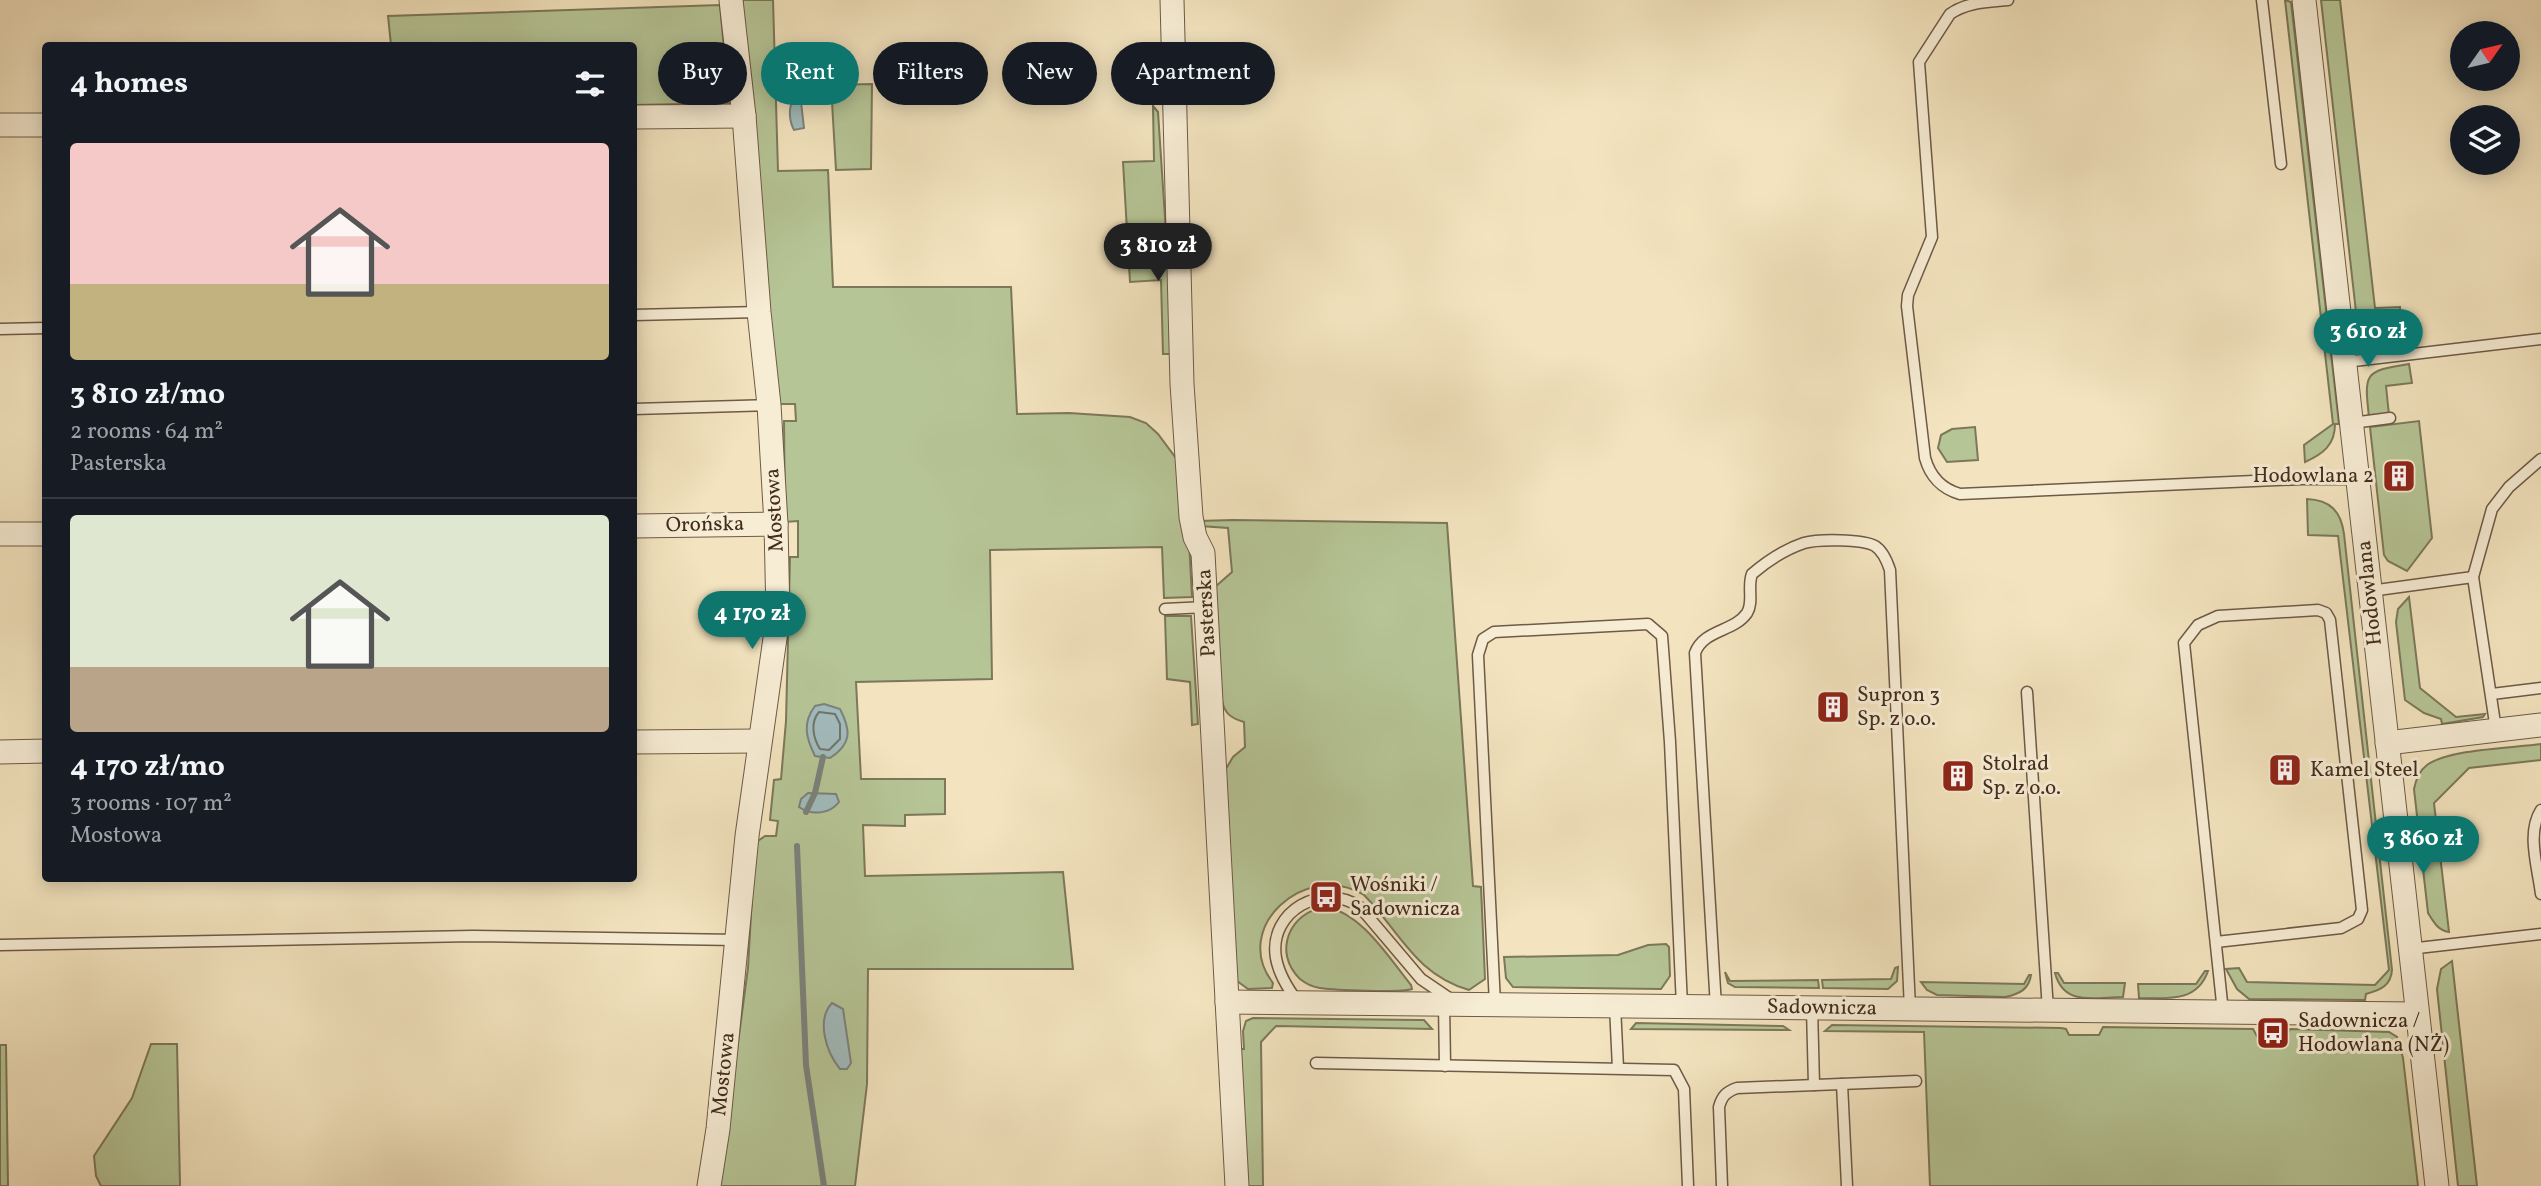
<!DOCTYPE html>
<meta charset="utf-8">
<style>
body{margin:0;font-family:Vollkorn,serif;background:#242831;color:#f1f3f6;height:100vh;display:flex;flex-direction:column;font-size:26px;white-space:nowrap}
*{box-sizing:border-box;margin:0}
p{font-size:23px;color:#9ea1a6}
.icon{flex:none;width:38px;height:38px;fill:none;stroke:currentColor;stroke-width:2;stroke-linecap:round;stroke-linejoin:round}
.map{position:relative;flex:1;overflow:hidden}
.side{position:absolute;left:42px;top:42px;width:595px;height:840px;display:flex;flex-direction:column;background:#171b24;border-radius:7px;box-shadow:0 4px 18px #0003}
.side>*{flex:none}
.guide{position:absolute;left:658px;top:42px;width:665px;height:63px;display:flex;gap:14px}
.needle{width:46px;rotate:56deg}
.tools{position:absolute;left:2450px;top:21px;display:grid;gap:14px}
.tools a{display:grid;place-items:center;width:70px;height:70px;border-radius:50%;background:#171b24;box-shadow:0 4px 18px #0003;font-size:35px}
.price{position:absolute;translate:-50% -60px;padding:0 16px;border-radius:24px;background:#0f766e;color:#fff;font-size:23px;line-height:46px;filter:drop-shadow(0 2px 4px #0008)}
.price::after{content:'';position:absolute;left:50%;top:42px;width:21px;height:16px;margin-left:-10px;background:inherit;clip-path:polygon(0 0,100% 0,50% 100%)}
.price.active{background:#222;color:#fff}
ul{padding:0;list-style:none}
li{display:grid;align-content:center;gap:14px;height:371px;padding:0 28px}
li+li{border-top:2px solid #363941}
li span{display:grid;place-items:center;height:217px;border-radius:7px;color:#555}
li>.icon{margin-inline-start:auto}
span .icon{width:126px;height:126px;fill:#fffc;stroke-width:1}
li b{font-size:30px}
h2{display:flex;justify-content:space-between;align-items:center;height:84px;padding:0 28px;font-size:30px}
.chip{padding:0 24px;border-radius:32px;background:#171b24;box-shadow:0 4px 18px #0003;font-size:24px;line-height:63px}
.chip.active{background:#0f766e;color:#fff}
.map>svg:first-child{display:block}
</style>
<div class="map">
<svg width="2541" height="1186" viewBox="0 0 2541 1186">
<rect width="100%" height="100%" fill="#f3e4bf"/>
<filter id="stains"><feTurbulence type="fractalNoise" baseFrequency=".00286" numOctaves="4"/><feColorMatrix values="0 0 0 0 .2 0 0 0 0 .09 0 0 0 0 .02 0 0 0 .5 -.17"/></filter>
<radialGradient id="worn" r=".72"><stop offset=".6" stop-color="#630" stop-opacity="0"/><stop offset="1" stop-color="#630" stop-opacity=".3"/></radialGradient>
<g fill="#b6c596" stroke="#7c785a" stroke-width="2">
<path d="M742,0H773L778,171L828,170L833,287H1011L1017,414L1069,413L1130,417L1146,423L1158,434L1178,461L1189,540L1192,597L1164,598L1162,547L990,550L992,679L856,682L861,779H945V814L905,815V826L863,825L865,876L1063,872L1073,969H868L867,1084L855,1186H719L748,968L755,843L765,836H776L778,821L770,820L774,780L781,779L786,721L790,557H798V521L785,522L784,421H796L795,404H780L765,298Z"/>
<path d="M2285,0L2291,2L2339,424H2335C2335,445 2323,454 2305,462L2304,445L2333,424Z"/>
<path d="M2321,0H2340L2375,308L2400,307V310L2356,312Z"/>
<path d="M720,5L729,103L634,105V46L391,45L388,16Z"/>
<path d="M872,84L871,169L836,170L831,85Z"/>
<path d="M1153,106L1158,112L1174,354H1163L1161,280L1130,282L1123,162L1154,161Z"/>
<path d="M2401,315L2406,344C2394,346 2367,354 2360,340C2358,336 2358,328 2357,322L2361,320Z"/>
<path d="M2409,364L2412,383L2386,386L2389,415L2369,417C2364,373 2364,371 2409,364Z"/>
<path d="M2419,421L2432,538L2407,571L2388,561L2384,555L2370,427Z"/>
<path d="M1975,427L1978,460L1947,462L1938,448L1941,435L1952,429Z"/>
<path d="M2307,499C2330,500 2341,511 2344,534L2392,970C2391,986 2380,990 2366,994L2365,1000L2249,999L2237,989L2226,969L2239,968L2247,982L2375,985L2389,970L2338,536L2308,535Z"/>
<path d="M1232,520L1447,523L1473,886L1481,887L1485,979L1469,990C1415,974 1401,933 1364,895C1305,860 1230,928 1273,983L1272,988L1248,989L1237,981L1224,772L1233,757L1245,747L1244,722C1231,718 1225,714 1222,701L1215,587L1232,572L1228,528L1200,526L1199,521Z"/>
<path d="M2409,597L2420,688L2456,717L2485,714L2483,717L2442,724L2441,719L2424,713L2405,700L2396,622L2398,609Z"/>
<path d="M1165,616H1191L1198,724L1192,725L1190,682L1167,679Z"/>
<path d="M2541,744V760L2469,768L2434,803L2449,932C2438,930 2434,923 2428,913L2414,789C2416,779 2419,771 2427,765C2449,749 2512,748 2541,744Z"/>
<path d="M1325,907C1361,912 1389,958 1411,985L1412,989C1400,993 1335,990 1320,988C1313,987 1305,983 1300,979C1272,952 1290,912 1325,907Z"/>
<path d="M1666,944L1669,947L1670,976L1661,989L1513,987L1506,978L1504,957L1618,955L1648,945Z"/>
<path d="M2452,961L2477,1186H2458L2437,989L2441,969Z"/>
<path d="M1898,967L1897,981L1888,989L1823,988L1822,980L1891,979L1895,968Z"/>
<path d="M2205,971H2208C2197,1003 2167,998 2139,998L2138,984H2196Z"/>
<path d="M1725,972L1730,981L1818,980L1819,988L1735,987L1728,983Z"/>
<path d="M2055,973H2058L2064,983H2125L2123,997C2095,997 2064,1007 2055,973Z"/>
<path d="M2029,975H2031C2029,989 2020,994 2005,997L1937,995L1927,990L1921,982L2024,984Z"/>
<path d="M1253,1018L1418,1020H1424L1432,1029L1276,1026L1261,1042L1263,1186H1244L1238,1049H1244L1243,1031L1246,1021Z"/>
<path d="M1636,1023L1783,1026L1789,1030L1631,1029Z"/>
<path d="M1832,1025L2061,1028L2066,1029L2069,1035H2099L2103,1027L2253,1029L2258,1038L2285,1039L2290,1029L2389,1032L2397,1037L2403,1058L2418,1186H1930L1924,1032L1825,1031Z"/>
<path d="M151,1044H177L180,1186H101L96,1176L94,1156L132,1098Z"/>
<path d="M0,1045H6L8,1186H0Z"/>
</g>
<g fill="#a1bcbd" stroke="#7b827d" stroke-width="2">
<path d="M794,98L801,102L804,128L794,130C789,121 788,107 794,98Z"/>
<path d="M824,704L840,709C851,730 852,744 830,758L815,756C806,738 802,723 815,706Z"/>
<path d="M808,793L836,794L839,802C830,814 812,816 799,807L801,799Z"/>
<path d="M832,1003L843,1009L851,1063L847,1069H840C826,1052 816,1020 832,1003Z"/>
</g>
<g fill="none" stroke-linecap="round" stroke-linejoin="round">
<path stroke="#71746d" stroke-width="2" d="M819,712L835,714L840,724V739L829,750L820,749C813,738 810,722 819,712Z"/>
<g stroke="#7b827d" stroke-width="6">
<path d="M806,812L815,793L823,757"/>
<path d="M797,846L806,1065L824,1186"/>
</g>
<defs>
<g id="service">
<path d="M2008,0C1988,2 1967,2 1950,14L1919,62L1932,237L1908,295L1907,306L1925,458C1930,476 1942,489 1960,494L2302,479H2358"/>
<path d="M2262,0L2281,164"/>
<path d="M634,315L759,312"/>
<path d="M0,329L46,328"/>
<path d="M2345,362L2541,339"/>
<path d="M634,409L769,405"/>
<path d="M2352,423L2390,418"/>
<path d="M2473,577L2492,509L2509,487L2541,459"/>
<path d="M2370,591L2473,577L2496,730"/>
<path d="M1165,609L1206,607"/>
<path d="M2027,692L2048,1010"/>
<path d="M2492,694L2541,688"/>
<path d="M2541,810C2526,833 2538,868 2541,894"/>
<path d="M2216,942L2341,928L2358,919L2362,910L2330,620L2326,613L2318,610L2218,616L2198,625L2184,643L2223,1012"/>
<path d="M0,945L473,936L738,940"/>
<path d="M2409,949L2541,934"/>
<path d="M1298,1002C1288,989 1279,975 1276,958C1268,911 1323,881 1360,907L1421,979L1449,998"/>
<path d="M1444,1004L1445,1066"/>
<path d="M1495,1004L1478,655L1483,639L1494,632L1648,624L1662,636L1670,742L1682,1006"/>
<path d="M1615,1006L1618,1068"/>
<path d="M1716,1007L1695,653C1704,629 1734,632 1747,613C1754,602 1747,586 1752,574C1766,562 1786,549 1804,543C1818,539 1863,539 1875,546C1883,551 1887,561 1890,570L1910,1009"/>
<path d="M1812,1008L1814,1085"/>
<path d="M1316,1063L1674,1070L1684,1089L1688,1186"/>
<path d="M1842,1084L1847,1186"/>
<path d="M1722,1186L1719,1107C1722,1096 1726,1092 1737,1088L1916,1081"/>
</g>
<g id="minor">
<path d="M1172,0L1182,384L1191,517L1195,537L1203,553L1237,1186"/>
<path d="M2304,0L2437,1186"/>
<path d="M634,117L744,116"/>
<path d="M0,125H46"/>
<path d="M634,526L776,524"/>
<path d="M0,534H46"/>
<path d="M634,742L759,741"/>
<path d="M2387,743L2541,725"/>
<path d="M0,752L46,751"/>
<path d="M1227,1002L2417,1014"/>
<path d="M709,1186L718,1129L747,836L778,617L776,524L769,405L759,312L744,116L731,0"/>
</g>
</defs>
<use href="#service" stroke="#6e5a46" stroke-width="13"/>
<use href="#minor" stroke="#6e5a46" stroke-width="25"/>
<use href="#service" stroke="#f7edd5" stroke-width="10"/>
<use href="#minor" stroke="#f7edd5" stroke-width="23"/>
</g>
<defs>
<symbol id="building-square" viewBox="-11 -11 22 22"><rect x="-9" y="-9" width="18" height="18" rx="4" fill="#8f2418" stroke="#f7edd5"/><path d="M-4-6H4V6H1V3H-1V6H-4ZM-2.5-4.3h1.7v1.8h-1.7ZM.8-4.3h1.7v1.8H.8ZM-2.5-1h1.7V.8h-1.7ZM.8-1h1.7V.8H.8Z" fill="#fff"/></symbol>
<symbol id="bus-square" viewBox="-11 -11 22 22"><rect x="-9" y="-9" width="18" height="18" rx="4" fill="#8f2418" stroke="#f7edd5"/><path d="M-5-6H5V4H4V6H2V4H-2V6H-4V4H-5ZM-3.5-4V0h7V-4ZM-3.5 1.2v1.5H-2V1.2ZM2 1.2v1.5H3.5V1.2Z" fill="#fff"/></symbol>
</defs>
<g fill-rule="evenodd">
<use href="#building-square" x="2380" y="457" width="38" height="38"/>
<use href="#building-square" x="1814" y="688" width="38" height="38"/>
<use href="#building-square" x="2266" y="751" width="38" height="38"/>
<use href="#building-square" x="1939" y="757" width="38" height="38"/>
<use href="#bus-square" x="1307" y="878" width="38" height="38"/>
<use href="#bus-square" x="2254" y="1014" width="38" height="38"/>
</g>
<g text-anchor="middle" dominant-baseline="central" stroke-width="6" stroke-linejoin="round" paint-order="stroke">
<g font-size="21" fill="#412c1d" stroke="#f7edd5" text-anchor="start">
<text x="2374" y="476" text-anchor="end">Hodowlana 2</text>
<text x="1857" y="695">Supron 3<tspan x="1857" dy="24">Sp. z o.o.</tspan></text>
<text x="1982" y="764">Stolrad<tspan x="1982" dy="24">Sp. z o.o.</tspan></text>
<text x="2310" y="770">Kamel Steel</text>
<text x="1350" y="885">Wośniki /<tspan x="1350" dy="24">Sadownicza</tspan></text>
<text x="2298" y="1021">Sadownicza /<tspan x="2298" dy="24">Hodowlana (NŻ)</tspan></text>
</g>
<g font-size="21" fill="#412c1d" stroke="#f7edd5">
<text transform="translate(775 510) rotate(-93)">Mostowa</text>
<text transform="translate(705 525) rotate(-1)">Orońska</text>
<text transform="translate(2370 593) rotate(-96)">Hodowlana</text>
<text transform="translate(1207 613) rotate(-93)">Pasterska</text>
<text transform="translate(1822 1008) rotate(1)">Sadownicza</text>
<text transform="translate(724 1074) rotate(-84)">Mostowa</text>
</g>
</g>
<rect width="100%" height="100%" filter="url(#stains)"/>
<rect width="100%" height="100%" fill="url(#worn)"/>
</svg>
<div class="tools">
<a><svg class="needle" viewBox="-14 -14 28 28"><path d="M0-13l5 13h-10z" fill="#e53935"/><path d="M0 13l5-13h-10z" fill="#9ea1a6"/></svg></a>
<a><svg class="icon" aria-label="layers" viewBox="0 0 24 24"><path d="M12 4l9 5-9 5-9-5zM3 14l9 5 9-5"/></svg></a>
</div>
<b class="price active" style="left:1158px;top:283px">3 810 zł</b>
<b class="price" style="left:2368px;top:369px">3 610 zł</b>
<b class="price" style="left:752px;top:651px">4 170 zł</b>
<b class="price" style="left:2423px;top:876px">3 860 zł</b>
<div class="guide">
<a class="chip">Buy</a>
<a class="chip active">Rent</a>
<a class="chip">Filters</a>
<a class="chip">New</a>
<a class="chip">Apartment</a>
</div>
<section class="side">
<h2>4 homes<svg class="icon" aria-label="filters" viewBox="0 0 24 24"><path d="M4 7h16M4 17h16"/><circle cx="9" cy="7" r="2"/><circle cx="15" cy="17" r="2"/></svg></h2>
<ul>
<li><span style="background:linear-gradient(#f6c9c9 65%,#c2b280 0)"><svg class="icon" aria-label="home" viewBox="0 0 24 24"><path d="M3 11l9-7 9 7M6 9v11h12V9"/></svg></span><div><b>3 810 zł/mo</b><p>2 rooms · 64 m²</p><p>Pasterska</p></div></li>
<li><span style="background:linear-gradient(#dfe7d0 70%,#b9a48a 0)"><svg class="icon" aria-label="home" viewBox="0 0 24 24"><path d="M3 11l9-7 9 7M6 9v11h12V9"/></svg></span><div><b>4 170 zł/mo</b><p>3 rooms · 107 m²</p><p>Mostowa</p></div></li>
</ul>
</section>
</div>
